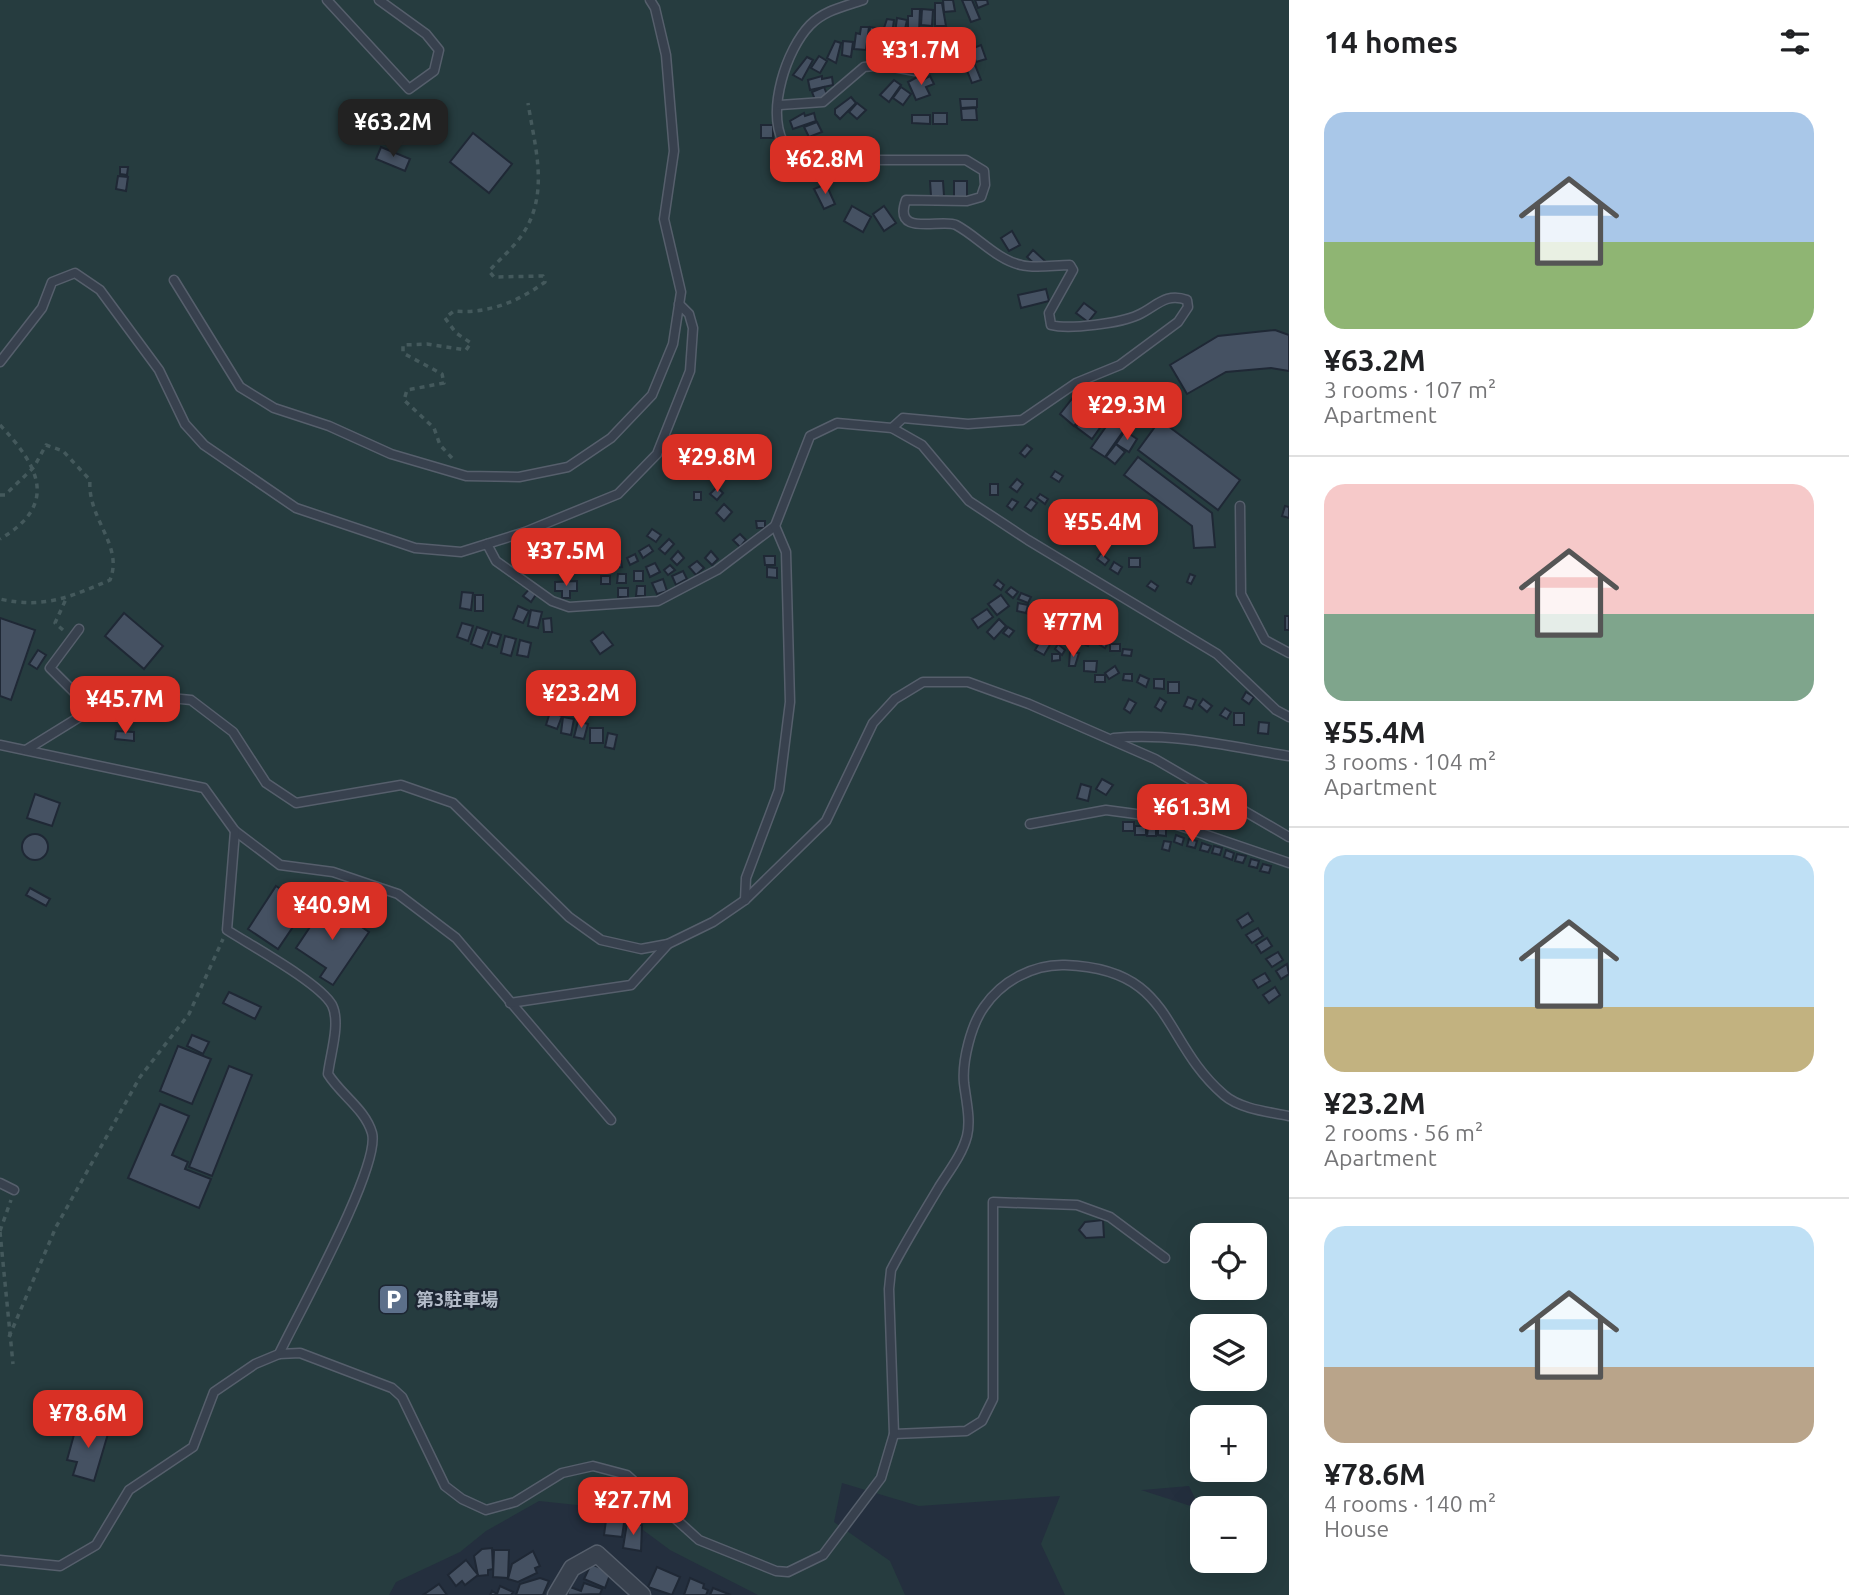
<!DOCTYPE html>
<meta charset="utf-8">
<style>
body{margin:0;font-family:Ubuntu,"Noto Sans JP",sans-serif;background:#f6f6f6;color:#202124;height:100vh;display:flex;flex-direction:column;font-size:26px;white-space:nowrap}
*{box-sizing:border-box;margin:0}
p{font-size:23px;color:#757577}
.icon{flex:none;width:38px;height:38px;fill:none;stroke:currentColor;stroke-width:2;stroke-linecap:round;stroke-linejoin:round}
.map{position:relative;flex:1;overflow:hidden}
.side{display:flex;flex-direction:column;background:#fff;width:560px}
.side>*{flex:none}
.buttons{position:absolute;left:1190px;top:1223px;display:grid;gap:14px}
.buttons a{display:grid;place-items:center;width:77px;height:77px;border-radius:14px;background:#fff;box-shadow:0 7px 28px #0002;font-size:35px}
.price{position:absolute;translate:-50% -60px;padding:0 16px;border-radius:14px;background:#d93025;color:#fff;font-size:23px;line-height:46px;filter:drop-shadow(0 2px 4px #0008)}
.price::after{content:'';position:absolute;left:50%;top:42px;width:21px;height:16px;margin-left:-10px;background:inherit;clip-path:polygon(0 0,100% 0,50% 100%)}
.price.on{background:#222;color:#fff}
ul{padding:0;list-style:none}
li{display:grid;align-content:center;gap:14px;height:371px;padding:0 35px}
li+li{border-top:2px solid #e0e0e0}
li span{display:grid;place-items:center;height:217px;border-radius:21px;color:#555}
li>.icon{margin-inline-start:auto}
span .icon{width:126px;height:126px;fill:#fffc;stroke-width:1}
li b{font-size:30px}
h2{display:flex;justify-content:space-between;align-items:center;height:84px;padding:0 35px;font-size:30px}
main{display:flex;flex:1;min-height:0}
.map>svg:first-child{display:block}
</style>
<main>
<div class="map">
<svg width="1289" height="1595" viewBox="0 0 1289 1595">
<rect width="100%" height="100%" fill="#242f3e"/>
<path fill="#263c3f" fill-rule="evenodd" d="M0,0H1289V1595H1065L1041,1544L1060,1496L919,1506L842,1483L834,1522L890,1561L905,1595H758L670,1550L615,1509L539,1501L486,1531L460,1552L396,1582L389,1595H0ZM1202,1236H1255V1288H1202ZM1202,1326H1255V1379H1202ZM1202,1418H1255V1470H1202ZM1189,1486L1200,1509L1141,1490H1142ZM1202,1508H1255V1561H1202Z"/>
<g fill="#455162" stroke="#1f2835" stroke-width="2">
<path d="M943,0H953L955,11L944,12Z"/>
<path d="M962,0H972L980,19L971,22Z"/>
<path d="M975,0H987L988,4L978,8Z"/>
<path d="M935,3H942L946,26H935Z"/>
<path d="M912,9H920L919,32H908V16H912Z"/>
<path d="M922,9L933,10L932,26L921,25Z"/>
<path d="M897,18L907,20L904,34L895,33Z"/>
<path d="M887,19L894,20L891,42L882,40L881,37Z"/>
<path d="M861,27H869L866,50L854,49L856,33L860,34Z"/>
<path d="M870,27L881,29L879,42L869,41Z"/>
<path d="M835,41L841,43L836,63L827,58Z"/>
<path d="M843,41L853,42L851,57L842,55Z"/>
<path d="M914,45L922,46L924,54L902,59L900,51L904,47Z"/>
<path d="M981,45L986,59L976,62L971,49Z"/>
<path d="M971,55L981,80L972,83L962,58Z"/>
<path d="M819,56L827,61L820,73L811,68Z"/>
<path d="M922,56L924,67L909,70L907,59Z"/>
<path d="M807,57L813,60L802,80L793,75Z"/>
<path d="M921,75L923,80L930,76L934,84L926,87L930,95L916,100L908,82Z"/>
<path d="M822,76V79L832,77L833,85L810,90L808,80Z"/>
<path d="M894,80L901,85L889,102L880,95Z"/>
<path d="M824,87L828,97L816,102L812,92Z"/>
<path d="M901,87L911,94L903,105L893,98Z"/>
<path d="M851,97L856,103L840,119L835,114V109Z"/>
<path d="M960,99H977V107L961,108Z"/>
<path d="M857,103L866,110L857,119L849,112Z"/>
<path d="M976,108L977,120H962L961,109Z"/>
<path d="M804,113L805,116L814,113L816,121L793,129L790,121Z"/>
<rect x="933" y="113" width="14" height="11"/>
<path d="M912,115H930V124L912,123Z"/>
<path d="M419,117L423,124L406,133L403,126Z"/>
<path d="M817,122L822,132L809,137L804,127Z"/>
<rect x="761" y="125" width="12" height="13"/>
<path d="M473,133L512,164L489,193L450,162Z"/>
<path d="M381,147L410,159L405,171L376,159Z"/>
<path d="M120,167H128L127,175L120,174Z"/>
<path d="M118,176L128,177L126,191L116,189Z"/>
<path d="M930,181H943L944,196H931Z"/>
<rect x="954" y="181" width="13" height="16"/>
<path d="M826,184L835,204L824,209L814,189Z"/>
<path d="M852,206L871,217L863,232L844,221Z"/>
<path d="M884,206L896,223L884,231L873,214Z"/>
<path d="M1012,231L1020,245L1009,251L1001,238Z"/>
<path d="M1033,250L1045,261L1039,268L1027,257Z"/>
<path d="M1046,289L1049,301L1021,308L1018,295Z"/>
<path d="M1084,303L1096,312L1088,322L1076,313Z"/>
<path d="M1275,330L1289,335V371L1271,368L1226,372L1187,394L1170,365L1218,336Z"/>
<path d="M1075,395L1090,406L1074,426L1060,414Z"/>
<path d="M1092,406L1107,418L1092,439L1076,427Z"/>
<path d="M1160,420L1240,480L1218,510L1138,450Z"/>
<path d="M1110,421L1124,430L1105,457L1091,448Z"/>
<path d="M1125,431L1137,439L1129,452L1116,444Z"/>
<path d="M1116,444L1125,452L1115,464L1106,457Z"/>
<path d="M1027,445L1032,449L1025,457L1020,453Z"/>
<path d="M1138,457L1212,513L1215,547L1194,548L1192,526L1124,475Z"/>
<path d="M1055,471L1063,476L1059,482L1051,477Z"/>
<path d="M1017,479L1023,484L1017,492L1010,487Z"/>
<rect x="990" y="484" width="8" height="11"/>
<path d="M717,487L723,493L717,500L710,494Z"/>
<rect x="694" y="492" width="7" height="8"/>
<path d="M1040,494L1048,499L1045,504L1037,498Z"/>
<path d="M1012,499L1018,502L1012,510L1007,506Z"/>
<path d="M1031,499L1037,503L1031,511L1025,507Z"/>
<path d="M1093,502L1099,509L1094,514L1088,507Z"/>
<path d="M724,504L732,512L724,521L716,513Z"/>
<path d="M1285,506L1289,507V518L1282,516Z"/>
<path d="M1139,508L1144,515L1139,519L1134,512Z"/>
<path d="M1105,516L1112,522L1107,528L1100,522Z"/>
<path d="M756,521H765V528H757Z"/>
<path d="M652,529L661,535L656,542L647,536Z"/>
<path d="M740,534L746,540L740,547L733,540Z"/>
<path d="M669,539L674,544L665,554L659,549Z"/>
<path d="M649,545L653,551L643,558L639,551Z"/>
<path d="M678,551L684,558L677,565L671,559Z"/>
<path d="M711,551L718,559L712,565L705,558Z"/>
<path d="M1101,553L1109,560L1105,565L1097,559Z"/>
<path d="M635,554L638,561L630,565L627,558Z"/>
<path d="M764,556H775V565H765Z"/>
<rect x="1129" y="558" width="11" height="9"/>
<path d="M611,561H621L622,567L612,568Z"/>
<path d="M697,561L704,568L696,575L689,567Z"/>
<path d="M1114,562L1122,567L1118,574L1110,569Z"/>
<path d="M655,563L660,572L650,577L646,567Z"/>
<path d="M670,565L675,570L668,575L664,570Z"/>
<path d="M767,567L777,568V578L767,577Z"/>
<rect x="634" y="571" width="9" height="10"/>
<path d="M683,571L687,579L676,585L672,576Z"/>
<path d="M618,574H626V583H617Z"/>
<path d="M1190,574L1195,576L1191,584L1187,582Z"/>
<rect x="601" y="576" width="9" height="8"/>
<path d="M663,579L667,591L657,594L652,583Z"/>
<path d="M998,580L1004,585L1001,590L994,585Z"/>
<path d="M577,581V591H570V598H562V591H555V582Z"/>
<path d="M1151,581L1158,586L1155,591L1147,586Z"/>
<path d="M637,586H645V596H636Z"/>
<path d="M1011,587L1018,592L1013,598L1006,592Z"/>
<path d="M530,588L537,593L531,602L523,596Z"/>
<rect x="618" y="588" width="10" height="9"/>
<path d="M462,592L473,593L471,610L460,608Z"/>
<path d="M1021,593L1031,597L1028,603L1018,599Z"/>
<rect x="475" y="595" width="8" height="16"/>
<path d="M1001,595L1009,606L997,615L988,604Z"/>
<path d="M1018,603L1028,605L1026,613L1017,611Z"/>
<path d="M518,606L529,611L523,623L513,619Z"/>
<path d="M1031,608L1038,612L1034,618L1028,614Z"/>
<path d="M987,609L993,617L978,628L972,619Z"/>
<path d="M531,610L542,612L538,628L528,626Z"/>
<path d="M124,613L163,646L144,669L105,636Z"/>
<path d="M1044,613L1052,619L1048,625L1040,619Z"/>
<rect x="1285" y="616" width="4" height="14"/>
<path d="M0,618L35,630L11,700L0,696Z"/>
<path d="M551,618L552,632H544L543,619Z"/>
<path d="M1077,618L1084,623L1077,633L1070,627Z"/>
<path d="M999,619L1006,626L994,639L987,632Z"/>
<path d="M1057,620L1066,627L1061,634L1052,627Z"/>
<path d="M462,623L473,626L468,641L457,637Z"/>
<path d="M477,627L489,631L482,648L471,644Z"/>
<path d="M1008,627L1014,631L1009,637L1003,633Z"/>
<path d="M1086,629L1095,634L1092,640L1082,635Z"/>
<path d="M1069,630L1077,634L1074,639L1066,634Z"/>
<path d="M492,632L501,635L497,647L488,644Z"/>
<path d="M603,632L613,645L600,654L591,641Z"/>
<path d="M505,636L516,639L511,656L501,653Z"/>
<path d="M1099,636L1109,641L1105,648L1095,642Z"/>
<path d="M1082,637L1090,641L1088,646L1079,642Z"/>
<path d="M1042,638L1051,643L1044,655L1035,650Z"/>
<path d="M520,640L531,643L528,657L517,655Z"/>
<path d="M1058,644L1065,650L1062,655L1055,649Z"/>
<rect x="1110" y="644" width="10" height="7"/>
<path d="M1123,649L1132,650L1131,656L1122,655Z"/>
<path d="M38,650L46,655L37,669L29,664Z"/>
<path d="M1070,652L1079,653L1075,666H1069Z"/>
<path d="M1052,654H1060V660L1052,661Z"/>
<path d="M1084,661H1097L1096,672L1084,671Z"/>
<path d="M1115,666L1119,673L1109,679L1105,673Z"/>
<path d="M1124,674H1132V681L1123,680Z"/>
<rect x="1095" y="675" width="10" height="7"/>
<path d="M1140,675L1149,679L1146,687L1137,682Z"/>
<path d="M1154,679H1164V689L1154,688Z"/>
<rect x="1168" y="682" width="11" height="11"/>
<path d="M562,683L572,684L571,702H561Z"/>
<path d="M577,687L589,689L585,706L573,703Z"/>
<path d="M590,692H600V710H589Z"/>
<path d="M1246,692L1254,697L1249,704L1242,699Z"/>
<path d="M602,696H613L612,713H601Z"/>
<path d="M1188,697L1196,700L1192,709L1184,706Z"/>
<path d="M1160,698L1166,702L1161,711L1155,707Z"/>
<path d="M1129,699L1136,703L1130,713L1124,709Z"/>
<path d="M1203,699L1212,706L1207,712L1199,705Z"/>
<path d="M1225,708L1231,712L1227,719L1220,715Z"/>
<path d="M550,712L562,716L557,729L546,725Z"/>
<rect x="1234" y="713" width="10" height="12"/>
<path d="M563,717L574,719L571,735L561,733Z"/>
<path d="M578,721L588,724L584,739L574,737Z"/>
<path d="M1259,722L1269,723L1268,734L1258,733Z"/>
<rect x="590" y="728" width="13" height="15"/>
<path d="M116,731L134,732V741L115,739Z"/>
<path d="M608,733L617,735L614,749L605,747Z"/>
<path d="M1102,779L1113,785L1106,795L1096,789Z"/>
<path d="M1081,784L1091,787L1088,801L1077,798Z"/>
<path d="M35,794L60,803L52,826L27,818Z"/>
<rect x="1123" y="822" width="11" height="9"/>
<rect x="1135" y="826" width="11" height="9"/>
<path d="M1148,828L1156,829V836H1147Z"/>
<path d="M1158,828L1166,829V836L1158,835Z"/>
<circle cx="35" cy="847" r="13"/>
<path d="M1176,835L1184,838L1182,845L1174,842Z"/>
<path d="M1189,839L1197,841L1195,848L1187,846Z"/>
<path d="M1164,841L1171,842L1169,851L1162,849Z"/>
<path d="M1202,843L1211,846L1208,852L1200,850Z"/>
<path d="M1214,846L1222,848L1220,855L1212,853Z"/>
<path d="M1226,850L1234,853L1232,860L1224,857Z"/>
<path d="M1237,854L1246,856L1243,863L1235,861Z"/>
<path d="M1251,859L1259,861L1257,868L1249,866Z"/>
<path d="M1263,864L1271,866L1269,873L1260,871Z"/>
<path d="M276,886L307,906L278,949L248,929Z"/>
<path d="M30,888L50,899L46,906L26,895Z"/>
<path d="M326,903L369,932L333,985L320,977L326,968L296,948Z"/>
<path d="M1248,913L1253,921L1242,928L1237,920Z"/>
<path d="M1258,928L1263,936L1252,943L1246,935Z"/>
<path d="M1267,938L1272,946L1261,953L1256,945Z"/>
<path d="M1278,952L1283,960L1272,967L1266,959Z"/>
<path d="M1287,964L1289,974L1281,979L1276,971Z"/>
<path d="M1265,973L1270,981L1258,988L1253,980Z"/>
<path d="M1275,987L1280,995L1269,1003L1263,995Z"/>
<path d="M229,992L261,1007L255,1019L223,1003Z"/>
<path d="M192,1035L209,1042L203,1054L187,1046Z"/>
<path d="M178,1046L211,1059L192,1104L160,1091Z"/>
<path d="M229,1066L252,1075L212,1176L189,1167Z"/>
<path d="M160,1104L189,1116L172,1155L188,1162L185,1169L211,1179L199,1208L128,1178Z"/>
<path d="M1103,1220L1104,1237L1086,1238L1079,1230L1085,1222Z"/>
<path d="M88,1421L110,1427L94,1481L73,1475L77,1462L67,1460L75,1431L84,1434Z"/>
<path d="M616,1508L626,1509L622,1537L604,1535L607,1513L615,1514Z"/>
<path d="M627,1523L642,1525L641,1551L623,1548Z"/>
<path d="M492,1548L493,1569L488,1570V1575L478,1576L474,1556L482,1549Z"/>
<path d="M494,1550H509L508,1578L493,1577Z"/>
<path d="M533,1551L540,1566L535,1568L537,1573L518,1582L508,1579L512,1564Z"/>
<path d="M466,1560L478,1575L465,1585L462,1581L456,1586L448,1575Z"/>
<path d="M591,1564L611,1572L605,1588L584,1579Z"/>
<path d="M657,1567L680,1577L672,1595L648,1587Z"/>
<path d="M540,1578L549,1581L543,1595H516L520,1584Z"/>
<path d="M690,1578L704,1584L703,1588L708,1590L706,1595H684Z"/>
<path d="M584,1583L602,1589L600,1594L567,1595L570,1587L581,1591Z"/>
<path d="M439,1584L447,1595H423Z"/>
<path d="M500,1586L513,1592L511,1595H490L492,1591L497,1594Z"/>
<path d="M713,1588L731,1595H710Z"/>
</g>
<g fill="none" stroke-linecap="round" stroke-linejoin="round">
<defs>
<g id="lane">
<path d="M327,0L409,89L434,71L439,50L426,34L379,0"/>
<path d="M863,0C843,7 825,10 810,25C786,50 767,109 783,142C788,152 799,156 809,160H966L984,171L985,185L981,197L967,201L906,200C892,238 942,218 956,225C977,236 997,260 1021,265C1035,269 1055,265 1070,265L1073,270L1049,313L1051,325C1069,330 1121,323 1138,315C1156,307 1165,292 1187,300L1188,307L1178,322L1120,365L1076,383L1022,420L968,424L903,418L892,428"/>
<path d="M780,105L823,102L864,67L883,65L915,71L952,56"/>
<path d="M174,280L240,387L274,408L329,426L391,454L466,476L519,477L568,467L611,438L652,395L673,344L681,292L664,219L674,151L666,55L655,8L650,0"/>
<path d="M0,362L42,308L52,282L75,273L100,290L159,370L185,424L204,445L296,508L415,548L461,552L525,532L618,494L657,454L690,371L693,328L689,314L679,304"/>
<path d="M1240,506L1241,594L1265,640L1289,653"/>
<path d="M487,544L496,561L552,601L569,607L658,601L717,570L775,526L810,436L837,423L892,428L922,445L969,501L1028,540L1217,654L1276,710L1289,717"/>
<path d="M79,629L50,668L92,710"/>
<path d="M1114,738C1172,732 1232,747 1289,756"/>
<path d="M0,745L204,788L235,831L280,865L333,872L398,894L456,938L611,1120"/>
<path d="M26,750L102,703L141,695L191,700L233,732L266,783L296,803L401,785L453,803L569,917L601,940L641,949L668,944L713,922L745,900L826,821L873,723L895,699L923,682H968L1029,704L1155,759L1289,837"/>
<path d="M1030,824L1106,810L1151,816L1289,863"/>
<path d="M235,831L227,930C250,945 320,983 332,1005C341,1023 330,1055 328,1074C341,1095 365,1109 372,1133C381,1166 297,1316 279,1354"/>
<path d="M745,900L746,878L779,790L790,702L786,552L775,526"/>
<path d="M510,1003L631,985L668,944"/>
<path d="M0,1183L14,1190"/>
<path d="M894,1434L966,1431L982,1421L993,1399V1202L1077,1205L1110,1217L1165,1258"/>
<path d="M0,1560L60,1566L96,1545L129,1490L193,1447L214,1392L255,1364L279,1354L300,1353L392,1388L402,1397L445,1486L462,1499L486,1510L515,1502L562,1473L593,1466L627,1475L699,1540L776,1571L788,1572L823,1555L881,1478L894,1434L889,1289L891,1270C906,1241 923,1214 939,1187C949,1171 962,1155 967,1136C971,1120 966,1100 964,1083C962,1061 971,1025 984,1007C1002,981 1033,964 1065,965C1175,969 1160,1040 1224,1095C1240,1109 1269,1112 1289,1116"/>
</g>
<path id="street" d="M556,1595L572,1568L597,1554L642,1595"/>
</defs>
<use href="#lane" stroke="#565f6c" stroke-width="11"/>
<use href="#street" stroke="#565f6c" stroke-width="19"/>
<g stroke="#44595c" stroke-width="3.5" stroke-dasharray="5 5" stroke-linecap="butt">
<path d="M0,425C38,465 60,504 0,539"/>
<path d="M452,458L440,445L434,428L404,400L407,390L444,383L442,374L403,353V345L427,344L466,350L471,343L456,333L445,318L454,311C487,314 518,302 545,282L543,276L494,277L489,271C500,259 513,248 522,235C550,194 535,148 528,103"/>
<path d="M0,495H5L34,467L46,445L63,451L90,480C87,519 124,545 110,580C70,597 44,609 0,599"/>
<path d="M63,630L55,623L66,599"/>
<path d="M0,1231L11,1200"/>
<path d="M0,1232L13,1364"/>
<path d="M9,1337L56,1227L140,1077L189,1014L223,939"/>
</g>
<use href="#lane" stroke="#38414e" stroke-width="8"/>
<use href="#street" stroke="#38414e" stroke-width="16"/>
</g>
<defs>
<symbol id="parking-square" viewBox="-11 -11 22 22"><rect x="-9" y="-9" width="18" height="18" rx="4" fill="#5c6f8a" stroke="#1d2633"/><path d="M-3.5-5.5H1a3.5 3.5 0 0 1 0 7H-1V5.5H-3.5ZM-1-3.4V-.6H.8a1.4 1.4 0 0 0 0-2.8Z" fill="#fff"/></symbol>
</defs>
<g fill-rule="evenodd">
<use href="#parking-square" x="376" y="1282" width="35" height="35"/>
</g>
<g text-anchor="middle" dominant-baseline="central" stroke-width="5" stroke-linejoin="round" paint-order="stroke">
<g font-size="18" font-weight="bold" fill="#b4bcc9" stroke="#1d2633" text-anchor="start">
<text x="416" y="1299">第3駐車場</text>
</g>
</g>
</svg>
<div class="buttons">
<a><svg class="icon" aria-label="locate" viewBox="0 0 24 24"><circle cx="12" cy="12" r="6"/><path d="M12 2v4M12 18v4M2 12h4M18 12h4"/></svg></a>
<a><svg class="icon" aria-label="layers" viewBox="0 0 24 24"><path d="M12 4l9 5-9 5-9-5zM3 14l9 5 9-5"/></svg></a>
<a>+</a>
<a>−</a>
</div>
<b class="price" style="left:921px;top:87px">¥31.7M</b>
<b class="price on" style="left:393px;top:159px">¥63.2M</b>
<b class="price" style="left:825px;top:196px">¥62.8M</b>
<b class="price" style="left:1127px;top:442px">¥29.3M</b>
<b class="price" style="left:717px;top:494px">¥29.8M</b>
<b class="price" style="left:1103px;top:559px">¥55.4M</b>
<b class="price" style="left:566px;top:588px">¥37.5M</b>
<b class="price" style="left:1073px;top:659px">¥77M</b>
<b class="price" style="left:581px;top:730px">¥23.2M</b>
<b class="price" style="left:125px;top:736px">¥45.7M</b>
<b class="price" style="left:1192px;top:844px">¥61.3M</b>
<b class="price" style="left:332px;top:942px">¥40.9M</b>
<b class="price" style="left:88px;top:1450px">¥78.6M</b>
<b class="price" style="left:633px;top:1537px">¥27.7M</b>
</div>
<section class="side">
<h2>14 homes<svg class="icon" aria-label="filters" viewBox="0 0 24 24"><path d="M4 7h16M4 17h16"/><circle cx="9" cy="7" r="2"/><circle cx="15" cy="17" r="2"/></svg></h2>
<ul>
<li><span style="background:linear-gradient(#a9c7e8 60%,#8fb573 0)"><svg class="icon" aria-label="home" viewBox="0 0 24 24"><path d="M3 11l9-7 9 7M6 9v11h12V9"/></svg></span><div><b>¥63.2M</b><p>3 rooms · 107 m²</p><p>Apartment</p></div></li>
<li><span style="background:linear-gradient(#f6c9c9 60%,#7fa58c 0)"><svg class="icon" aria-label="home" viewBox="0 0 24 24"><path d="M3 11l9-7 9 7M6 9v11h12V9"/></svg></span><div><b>¥55.4M</b><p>3 rooms · 104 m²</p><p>Apartment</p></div></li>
<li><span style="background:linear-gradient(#bfe0f5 70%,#c2b280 0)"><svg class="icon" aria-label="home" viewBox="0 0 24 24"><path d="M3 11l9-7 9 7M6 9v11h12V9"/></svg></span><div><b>¥23.2M</b><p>2 rooms · 56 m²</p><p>Apartment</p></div></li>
<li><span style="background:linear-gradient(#bfe0f5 65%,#b9a48a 0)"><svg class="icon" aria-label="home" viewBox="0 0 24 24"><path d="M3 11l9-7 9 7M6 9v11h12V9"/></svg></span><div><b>¥78.6M</b><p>4 rooms · 140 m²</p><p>House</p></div></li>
</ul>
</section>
</main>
